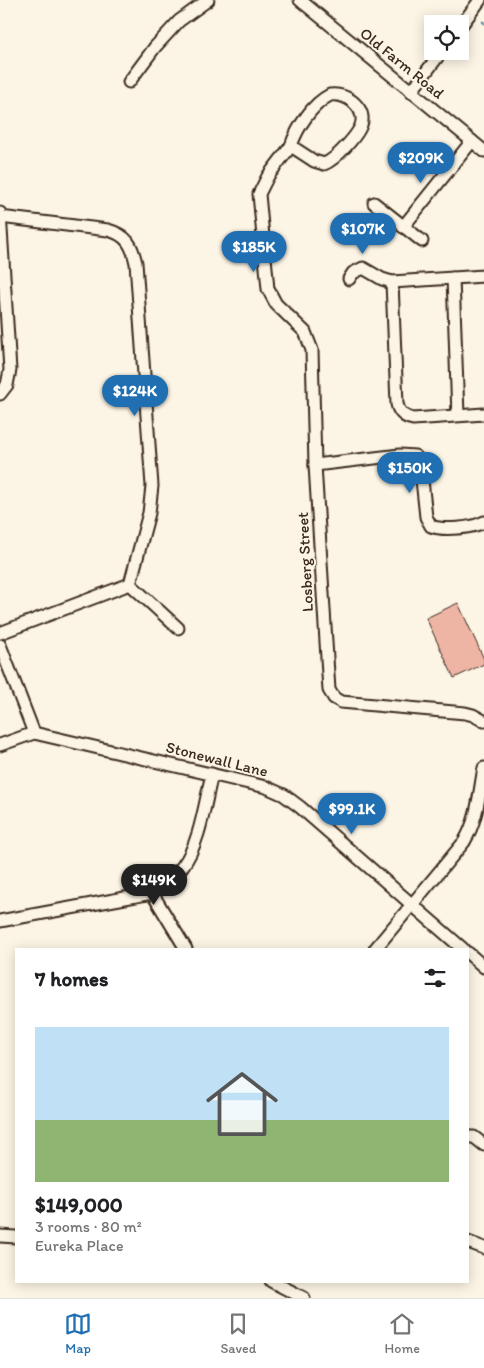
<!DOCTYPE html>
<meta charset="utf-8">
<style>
body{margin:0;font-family:Itim,sans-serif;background:#f2f2f2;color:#202124;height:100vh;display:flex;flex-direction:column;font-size:19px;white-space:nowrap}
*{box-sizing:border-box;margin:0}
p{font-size:16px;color:#757577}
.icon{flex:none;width:28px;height:28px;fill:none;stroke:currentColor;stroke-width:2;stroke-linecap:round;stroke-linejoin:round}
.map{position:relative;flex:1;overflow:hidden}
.drawer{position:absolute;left:15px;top:948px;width:454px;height:335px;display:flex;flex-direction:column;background:#fff;border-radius:0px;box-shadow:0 2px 12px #0003}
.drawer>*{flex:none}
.buttons{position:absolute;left:424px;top:15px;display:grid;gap:10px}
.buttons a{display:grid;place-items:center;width:45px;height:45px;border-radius:0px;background:#fff;box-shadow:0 2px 12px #0003;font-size:25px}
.price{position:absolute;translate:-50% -42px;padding:0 11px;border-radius:18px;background:#1f6fb2;color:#fff;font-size:16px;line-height:32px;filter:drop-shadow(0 1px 2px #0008)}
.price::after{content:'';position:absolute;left:50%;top:30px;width:15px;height:11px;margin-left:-8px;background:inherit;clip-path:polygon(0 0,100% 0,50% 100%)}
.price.selected{background:#222;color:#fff}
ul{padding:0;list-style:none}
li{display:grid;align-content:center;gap:10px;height:265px;padding:0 20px}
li+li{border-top:1px solid #e0e0e0}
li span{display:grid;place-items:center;height:155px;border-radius:0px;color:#555}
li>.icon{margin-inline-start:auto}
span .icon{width:90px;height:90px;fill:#fffc;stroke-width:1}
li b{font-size:21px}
h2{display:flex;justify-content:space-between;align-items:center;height:60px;padding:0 20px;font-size:21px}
.dock{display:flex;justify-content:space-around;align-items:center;height:70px;border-top:1px solid #e0e0e0;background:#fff;font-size:14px;color:#757577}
.dock a{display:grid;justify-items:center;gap:2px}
.dock .selected{color:#1f6fb2}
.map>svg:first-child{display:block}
</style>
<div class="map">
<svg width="484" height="1298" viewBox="0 0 484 1298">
<rect width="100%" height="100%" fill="#fcf5e5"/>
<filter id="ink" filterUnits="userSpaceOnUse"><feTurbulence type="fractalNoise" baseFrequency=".02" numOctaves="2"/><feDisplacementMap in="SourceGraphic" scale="10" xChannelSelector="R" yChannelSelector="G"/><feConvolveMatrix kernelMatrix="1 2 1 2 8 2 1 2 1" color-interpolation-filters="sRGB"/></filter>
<g filter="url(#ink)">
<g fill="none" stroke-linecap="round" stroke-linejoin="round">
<path stroke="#6c8b9a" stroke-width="3" d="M483,22L484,23"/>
</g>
<path fill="#eeb5a5" stroke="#3b2a1e" d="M458,603L484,659V664L454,678L426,618Z"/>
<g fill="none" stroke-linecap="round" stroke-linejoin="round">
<defs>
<g id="minor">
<path d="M300,0L484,151"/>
<path d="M460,27L480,0"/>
<path d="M129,82L155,47L179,21L208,0"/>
<path d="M411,92L442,51"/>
<path d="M330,95C338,94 345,96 352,101C358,106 363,112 362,121C361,133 335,160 324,164L314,161L291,146C297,128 312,104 330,95Z"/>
<path d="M291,146L268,176L259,194L268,289L276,304L305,332L312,350L315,465L329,690L334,698L341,702L465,713L473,715L484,721"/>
<path d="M374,203L422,241"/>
<path d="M0,213L10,370L7,385L0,394"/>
<path d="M403,227L472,141"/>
<path d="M453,278L458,415"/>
<path d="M349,279L353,273L363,268L382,279L392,282L484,276"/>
<path d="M392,282L397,404C399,413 404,417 413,419L484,414"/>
<path d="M315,465L400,455L415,456L420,461L426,517L431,526C443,531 473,528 484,522"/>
<path d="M130,584L178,628"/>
<path d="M0,633L130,584L149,513L152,486L136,263C132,245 127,235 108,230L0,217"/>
<path d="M0,645L34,733"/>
<path d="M0,745L34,733L266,787L284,795L300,807L463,949"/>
<path d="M152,893L186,949"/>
<path d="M0,921L152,893C163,885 174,877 182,867C200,844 205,802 212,774"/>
<path d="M375,949L464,842C478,819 479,794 484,768"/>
<path d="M468,953L484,967"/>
<path d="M468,1137H474L484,1145"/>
<path d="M0,1236L16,1237"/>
<path d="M468,1242L484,1248"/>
<path d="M271,1281L304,1298"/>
</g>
</defs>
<use href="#minor" stroke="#3b2a1e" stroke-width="15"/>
<use href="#minor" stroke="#fcf5e5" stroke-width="11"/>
</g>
</g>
<g text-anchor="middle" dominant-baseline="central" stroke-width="4" stroke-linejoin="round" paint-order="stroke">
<g font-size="16" fill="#3b2a1e" stroke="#fcf5e5">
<text transform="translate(402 63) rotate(39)">Old Farm Road</text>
<text transform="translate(305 562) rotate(-93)">Losberg Street</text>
<text transform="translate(217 759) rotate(14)">Stonewall Lane</text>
</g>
</g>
</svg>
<div class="buttons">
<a><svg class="icon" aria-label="locate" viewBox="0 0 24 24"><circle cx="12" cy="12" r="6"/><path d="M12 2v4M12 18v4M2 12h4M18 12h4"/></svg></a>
</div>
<b class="price" style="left:421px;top:184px">$209K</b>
<b class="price" style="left:363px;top:255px">$107K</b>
<b class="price" style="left:254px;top:273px">$185K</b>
<b class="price" style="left:135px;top:417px">$124K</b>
<b class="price" style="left:410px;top:494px">$150K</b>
<b class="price" style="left:352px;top:835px">$99.1K</b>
<b class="price selected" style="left:154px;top:906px">$149K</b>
<section class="drawer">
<h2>7 homes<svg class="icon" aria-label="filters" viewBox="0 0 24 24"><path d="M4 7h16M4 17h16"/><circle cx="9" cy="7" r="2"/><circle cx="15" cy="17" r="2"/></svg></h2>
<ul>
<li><span style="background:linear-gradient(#bfe0f5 60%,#8fb573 0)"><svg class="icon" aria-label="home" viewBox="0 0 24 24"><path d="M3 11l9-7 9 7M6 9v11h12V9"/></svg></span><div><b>$149,000</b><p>3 rooms · 80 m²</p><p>Eureka Place</p></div></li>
</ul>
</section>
</div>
<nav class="dock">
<a class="selected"><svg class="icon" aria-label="map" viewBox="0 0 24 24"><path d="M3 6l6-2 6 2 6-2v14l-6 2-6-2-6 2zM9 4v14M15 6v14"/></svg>Map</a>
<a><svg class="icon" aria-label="saved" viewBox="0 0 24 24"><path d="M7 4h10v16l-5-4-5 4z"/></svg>Saved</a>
<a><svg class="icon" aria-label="home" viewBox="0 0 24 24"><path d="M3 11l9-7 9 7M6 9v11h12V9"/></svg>Home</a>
</nav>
